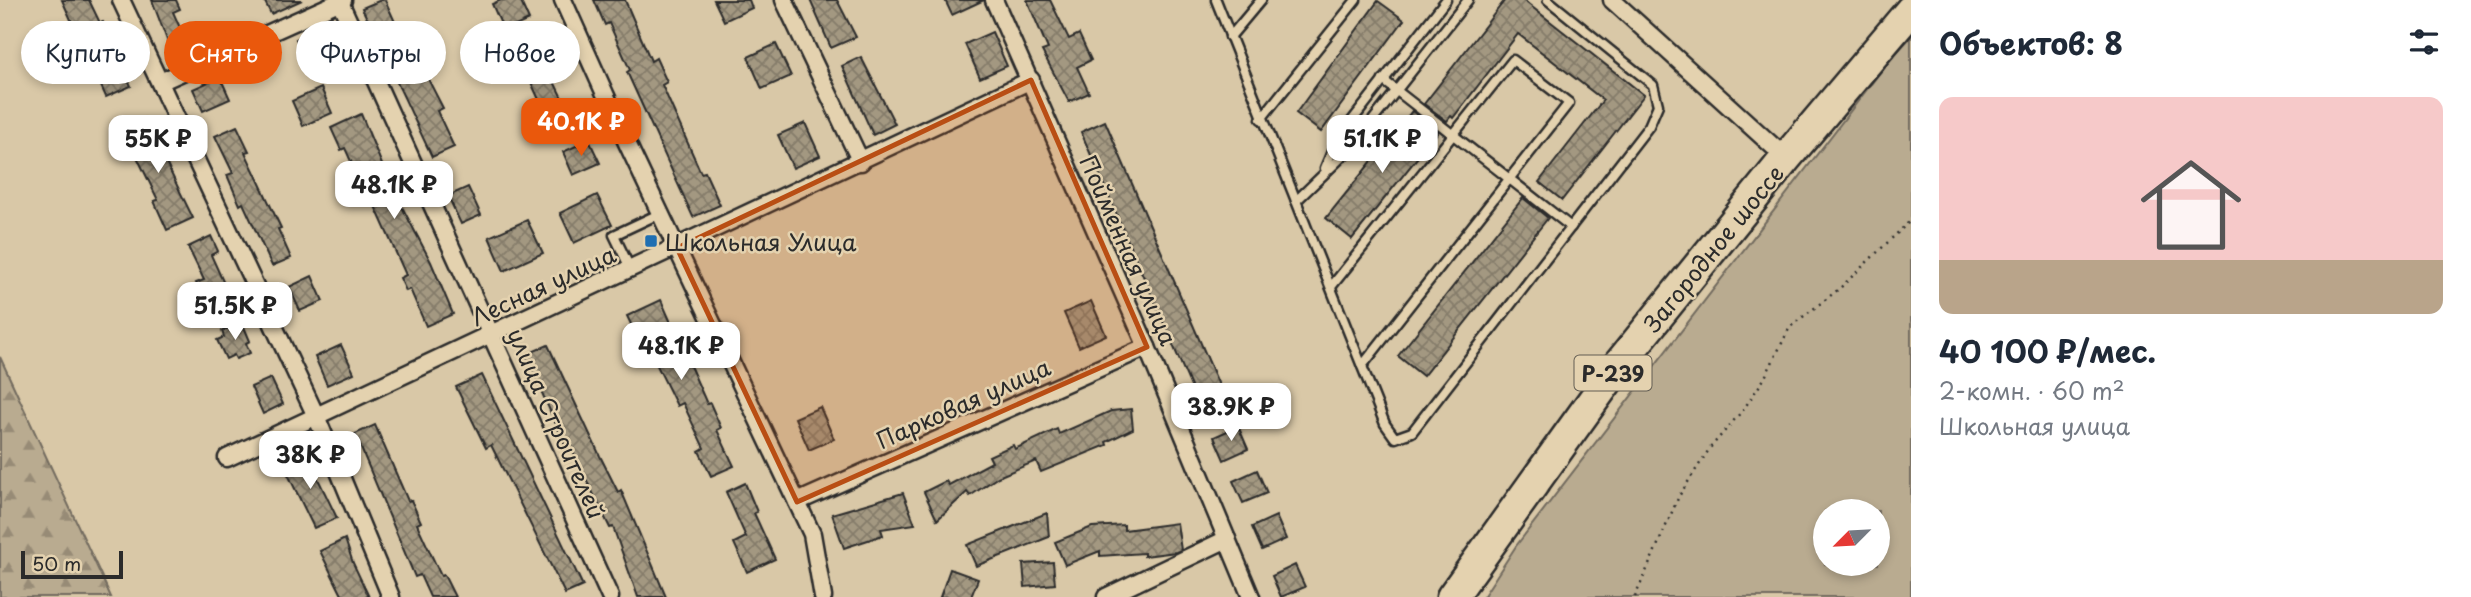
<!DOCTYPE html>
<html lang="ru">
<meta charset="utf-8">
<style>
body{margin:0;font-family:"Playpen Sans",sans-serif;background:#f6f6f7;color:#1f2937;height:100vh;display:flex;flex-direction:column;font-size:26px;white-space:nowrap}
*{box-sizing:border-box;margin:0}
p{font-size:23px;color:#747a83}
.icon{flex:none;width:38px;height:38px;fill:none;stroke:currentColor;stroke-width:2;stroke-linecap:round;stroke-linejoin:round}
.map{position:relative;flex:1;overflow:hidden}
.side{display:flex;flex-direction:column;background:#fff;width:560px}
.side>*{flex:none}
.top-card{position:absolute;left:21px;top:21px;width:665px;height:63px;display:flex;gap:14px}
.needle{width:46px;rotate:246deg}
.controls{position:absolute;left:1813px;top:499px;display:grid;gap:14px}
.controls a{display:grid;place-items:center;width:77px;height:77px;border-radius:50%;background:#fff;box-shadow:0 4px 10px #0003;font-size:35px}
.scale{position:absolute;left:21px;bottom:18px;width:102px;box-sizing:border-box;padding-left:7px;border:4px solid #2b2b2b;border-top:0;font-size:19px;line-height:24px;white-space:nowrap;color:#2b2b2b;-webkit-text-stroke:5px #e4d2af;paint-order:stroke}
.price{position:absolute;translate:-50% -60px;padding:0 16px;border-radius:14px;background:#fff;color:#222;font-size:23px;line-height:46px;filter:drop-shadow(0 2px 4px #0008)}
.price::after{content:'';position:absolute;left:50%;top:42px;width:21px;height:16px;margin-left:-10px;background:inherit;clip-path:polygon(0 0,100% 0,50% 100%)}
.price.current{background:#ea580c;color:#fff}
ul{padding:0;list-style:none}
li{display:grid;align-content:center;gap:14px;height:371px;padding:0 28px}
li+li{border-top:2px solid #e0e1e3}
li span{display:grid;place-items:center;height:217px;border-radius:14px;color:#555}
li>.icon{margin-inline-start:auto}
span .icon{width:126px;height:126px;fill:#fffc;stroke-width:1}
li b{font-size:30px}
h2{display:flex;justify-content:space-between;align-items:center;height:84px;padding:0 28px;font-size:30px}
.tag{padding:0 24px;border-radius:32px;background:#fff;box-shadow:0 4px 10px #0003;font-size:24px;line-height:63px}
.tag.current{background:#ea580c;color:#fff}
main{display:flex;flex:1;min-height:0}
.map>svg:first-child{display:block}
</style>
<main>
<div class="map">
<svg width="1911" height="597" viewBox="0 0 1911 597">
<defs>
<pattern id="forest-firs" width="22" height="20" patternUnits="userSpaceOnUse" patternTransform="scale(1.75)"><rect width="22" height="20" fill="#b9ab90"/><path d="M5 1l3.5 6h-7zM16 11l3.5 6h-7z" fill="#978b76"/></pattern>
<pattern id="building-cross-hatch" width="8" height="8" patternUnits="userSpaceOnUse" patternTransform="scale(1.75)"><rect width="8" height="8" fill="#a39881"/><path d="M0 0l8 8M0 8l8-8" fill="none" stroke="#857c6a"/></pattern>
</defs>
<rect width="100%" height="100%" fill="#d9c8a7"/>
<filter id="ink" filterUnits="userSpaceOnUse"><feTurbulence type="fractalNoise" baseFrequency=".0143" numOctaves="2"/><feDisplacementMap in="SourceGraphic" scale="14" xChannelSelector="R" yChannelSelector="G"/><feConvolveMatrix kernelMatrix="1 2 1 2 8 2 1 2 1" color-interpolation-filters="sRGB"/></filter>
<g filter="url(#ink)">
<path fill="#b9ab90" stroke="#726b5e" stroke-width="2" fill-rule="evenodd" d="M1911,37V597H1483L1516,546L1892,57ZM1825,511H1878V564H1825Z"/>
<path fill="url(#forest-firs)" stroke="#726b5e" stroke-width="2" d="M0,357L111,597H0Z"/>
<g fill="url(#building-cross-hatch)" stroke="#2b2b2b" stroke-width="2">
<path d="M62,0H89L100,23L103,22L131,86L106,97Z"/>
<path d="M152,0H176L180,9L173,12L189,48L173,56Z"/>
<path d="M264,0H302L271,14Z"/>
<path d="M381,0H385L405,44L409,42L443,108L437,111L454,147L432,157L362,8Z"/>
<path d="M501,0H520L529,20L504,31L492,4Z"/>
<path d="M594,0H625L651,61L656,58L667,82L662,85L701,173L705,172L720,205L693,217L627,72L630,70L609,23L605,25Z"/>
<path d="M714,0H749L752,8L724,21Z"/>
<path d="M810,0H837L856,37L831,48Z"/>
<path d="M945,0H984L952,15Z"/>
<path d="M1027,0H1050L1069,39L1079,34L1091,60L1077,67L1089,93L1069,102L1042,51L1048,49Z"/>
<path d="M1505,0H1523L1644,95L1562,200L1539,182L1603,100L1518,34L1453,118L1451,116L1447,121L1424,104Z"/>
<path d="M1378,1L1404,20L1321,132L1296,113Z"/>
<path d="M323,27L338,60L311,72L296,39Z"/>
<path d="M992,32L1007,66L980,78L965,44Z"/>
<path d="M776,44L791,76L762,89L748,57Z"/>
<path d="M861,57L895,124L873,135L842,66Z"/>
<path d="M548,69L574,123L554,132L529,78Z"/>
<path d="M220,77L230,99L203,111L193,89Z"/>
<path d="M321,88L332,113L303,126L292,101Z"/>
<path d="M1412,111L1438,132L1352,239L1326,218Z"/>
<path d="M361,114L390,184L431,262L453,314L426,326L410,289L406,291L400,278L406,275L366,186L363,188L345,148L341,150L331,128Z"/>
<path d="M144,118L193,218L167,230L154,201L158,200L123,128Z"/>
<path d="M1105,121L1228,406L1204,417L1081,132Z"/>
<path d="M805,123L820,156L793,168L778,135Z"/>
<path d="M237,126L249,151L245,152L281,228L278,229L291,258L272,266L243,203L240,205L227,175L233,173L215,136Z"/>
<path d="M589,140L600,163L573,175L563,152Z"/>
<path d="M468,187L481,215L461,224L448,196Z"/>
<path d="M597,195L612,225L574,243L560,213Z"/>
<path d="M1523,198L1548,218L1423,376L1398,356Z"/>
<path d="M527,220L543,253L504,271L489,237Z"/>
<path d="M211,236L218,251L211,255L226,288L203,299L196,283L204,280L188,247Z"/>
<path d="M312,276L323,301L300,311L289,287Z"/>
<path d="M661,300L707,404L710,403L721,428L717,430L734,466L711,476L699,451L704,448L683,403L677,406L643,337L638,339L627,316Z"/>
<path d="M1091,301L1106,335L1079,347L1064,313Z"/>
<path d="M242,322L250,341L246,343L250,353L236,359L234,355L226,359L217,340L224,337L222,331Z"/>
<path d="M341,345L354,373L327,385L315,357Z"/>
<path d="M548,345L600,456L618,492L621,490L666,597H638L613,527L610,528L572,450L568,451L525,355Z"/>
<path d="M482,375L583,586L565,594L491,445L486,448L456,387Z"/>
<path d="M271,378L283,404L263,414L251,387Z"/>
<path d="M820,407L834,439L809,450L795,418Z"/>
<path d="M1131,409L1133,429L1106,442L1107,445L1041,472L1036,461L998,477L970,496L967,492L937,520L924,492L946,481L949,485L992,462L989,456L1013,445L1015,449L1057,429L1059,434L1111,411Z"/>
<path d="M375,425L408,501L411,500L421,522L417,524L441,576L444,575L455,597H430L420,575L415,577L355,434Z"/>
<path d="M1238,426L1248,449L1224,460L1214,437Z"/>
<path d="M306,454L337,518L314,528L283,464Z"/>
<path d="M1257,470L1267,493L1243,503L1233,481Z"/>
<path d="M745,483L757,512L754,513L775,559L747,572L734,543L746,537L726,492Z"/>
<path d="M903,493L915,524L881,529L883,535L844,548L832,514Z"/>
<path d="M1047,513L1049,537L976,566L967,545Z"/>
<path d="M1276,516L1286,539L1262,550L1252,527Z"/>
<path d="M1177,523L1181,550L1176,552L1144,556V553L1100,556V551L1065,565L1055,542L1092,527L1124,525V530Z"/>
<path d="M345,539L353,563L369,597H343L320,551Z"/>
<path d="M1053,562L1055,584L1025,587L1023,564Z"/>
<path d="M1295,565L1305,587L1281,597L1272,576Z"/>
<path d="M950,569L978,579L971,597H940Z"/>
</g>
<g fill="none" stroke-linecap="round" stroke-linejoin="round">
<defs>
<g id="lane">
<path d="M1216,0L1385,424L1395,438L1412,432L1649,126L1658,105L1653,85L1548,0"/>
<path d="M1230,37L1261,0"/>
<path d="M1383,80L1571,227"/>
<path d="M1261,119L1356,0"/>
<path d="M1325,168L1337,140L1446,0"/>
<path d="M1296,201L1351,148L1468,0"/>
<path d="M630,268L614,235L661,213"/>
<path d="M1331,287L1513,60L1569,103L1362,366"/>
</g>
<g id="street">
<path d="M121,0L316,416L391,597"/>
<path d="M339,0L610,597"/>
<path d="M563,0L627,143L812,534L823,597"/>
<path d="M784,0L861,162"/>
<path d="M994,0L1147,347L1251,597"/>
<path d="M1612,0L1786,158"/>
<path d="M160,82L343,0"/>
<path d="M227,458L1031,80"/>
<path d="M797,502L1147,347"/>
<path d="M1106,597L1227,539"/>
</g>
<path id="highway" d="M1452,597L1620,363L1786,158L1911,10"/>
</defs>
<use href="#lane" stroke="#2b2b2b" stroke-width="13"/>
<use href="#street" stroke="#2b2b2b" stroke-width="21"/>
<use href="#highway" stroke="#2b2b2b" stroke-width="35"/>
<path stroke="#2b2b2b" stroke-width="2.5" stroke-dasharray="2 5" stroke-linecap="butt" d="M1635,597L1679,496L1710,448L1743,410L1764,379L1790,327L1839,289L1911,220"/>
<use href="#lane" stroke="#e4d2af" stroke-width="8"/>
<use href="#street" stroke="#e4d2af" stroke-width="16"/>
<use href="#highway" stroke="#e4d2af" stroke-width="30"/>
</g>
</g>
<path fill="#b94e14" fill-opacity="0.2" stroke="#b94e14" stroke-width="5" stroke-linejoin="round" d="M1031,80L1147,347L797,502L677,248Z"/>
<rect fill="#1f6fb2" stroke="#e4d2af" stroke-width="2.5" x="644" y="234" width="14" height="14" rx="3.5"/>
<g text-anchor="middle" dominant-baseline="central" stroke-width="5" stroke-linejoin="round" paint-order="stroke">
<rect fill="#e4d2af" stroke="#625d53" stroke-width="2" x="1574.5" y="355.5" width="77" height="35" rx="5"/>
<g font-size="21" font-weight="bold" fill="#2b2b2b">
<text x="1613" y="373">Р-239</text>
</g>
<g font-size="23" fill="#2b2b2b" stroke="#e4d2af" text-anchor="start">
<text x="665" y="241">Школьная Улица</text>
</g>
<g font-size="23" fill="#2b2b2b" stroke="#e4d2af">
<text transform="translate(1713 248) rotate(-51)">Загородное шоссе</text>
<text transform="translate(1129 250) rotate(66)">Пойменная улица</text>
<text transform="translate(543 285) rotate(-25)">Лесная улица</text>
<text transform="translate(963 403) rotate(-24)">Парковая улица</text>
<text transform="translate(557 423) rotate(66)">улица Строителей</text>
</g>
</g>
</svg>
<div class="controls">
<a><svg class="needle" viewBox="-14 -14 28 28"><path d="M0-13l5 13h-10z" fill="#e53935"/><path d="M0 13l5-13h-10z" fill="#747a83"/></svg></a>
</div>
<div class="scale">50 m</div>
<b class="price current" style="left:581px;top:158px">40.1K ₽</b>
<b class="price" style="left:158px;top:175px">55K ₽</b>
<b class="price" style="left:1382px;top:175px">51.1K ₽</b>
<b class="price" style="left:394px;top:221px">48.1K ₽</b>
<b class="price" style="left:235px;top:342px">51.5K ₽</b>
<b class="price" style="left:681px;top:382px">48.1K ₽</b>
<b class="price" style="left:1231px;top:443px">38.9K ₽</b>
<b class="price" style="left:310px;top:491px">38K ₽</b>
<div class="top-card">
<a class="tag">Купить</a>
<a class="tag current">Снять</a>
<a class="tag">Фильтры</a>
<a class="tag">Новое</a>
</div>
</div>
<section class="side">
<h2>Объектов: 8<svg class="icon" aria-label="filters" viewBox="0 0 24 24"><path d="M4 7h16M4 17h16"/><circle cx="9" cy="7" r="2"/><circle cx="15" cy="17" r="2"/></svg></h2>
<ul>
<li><span style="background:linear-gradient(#f6c9c9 75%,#b9a48a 0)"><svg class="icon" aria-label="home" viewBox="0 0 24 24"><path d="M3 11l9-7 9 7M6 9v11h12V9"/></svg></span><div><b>40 100 ₽/мес.</b><p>2-комн. · 60 m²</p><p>Школьная улица</p></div></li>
</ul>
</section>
</main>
